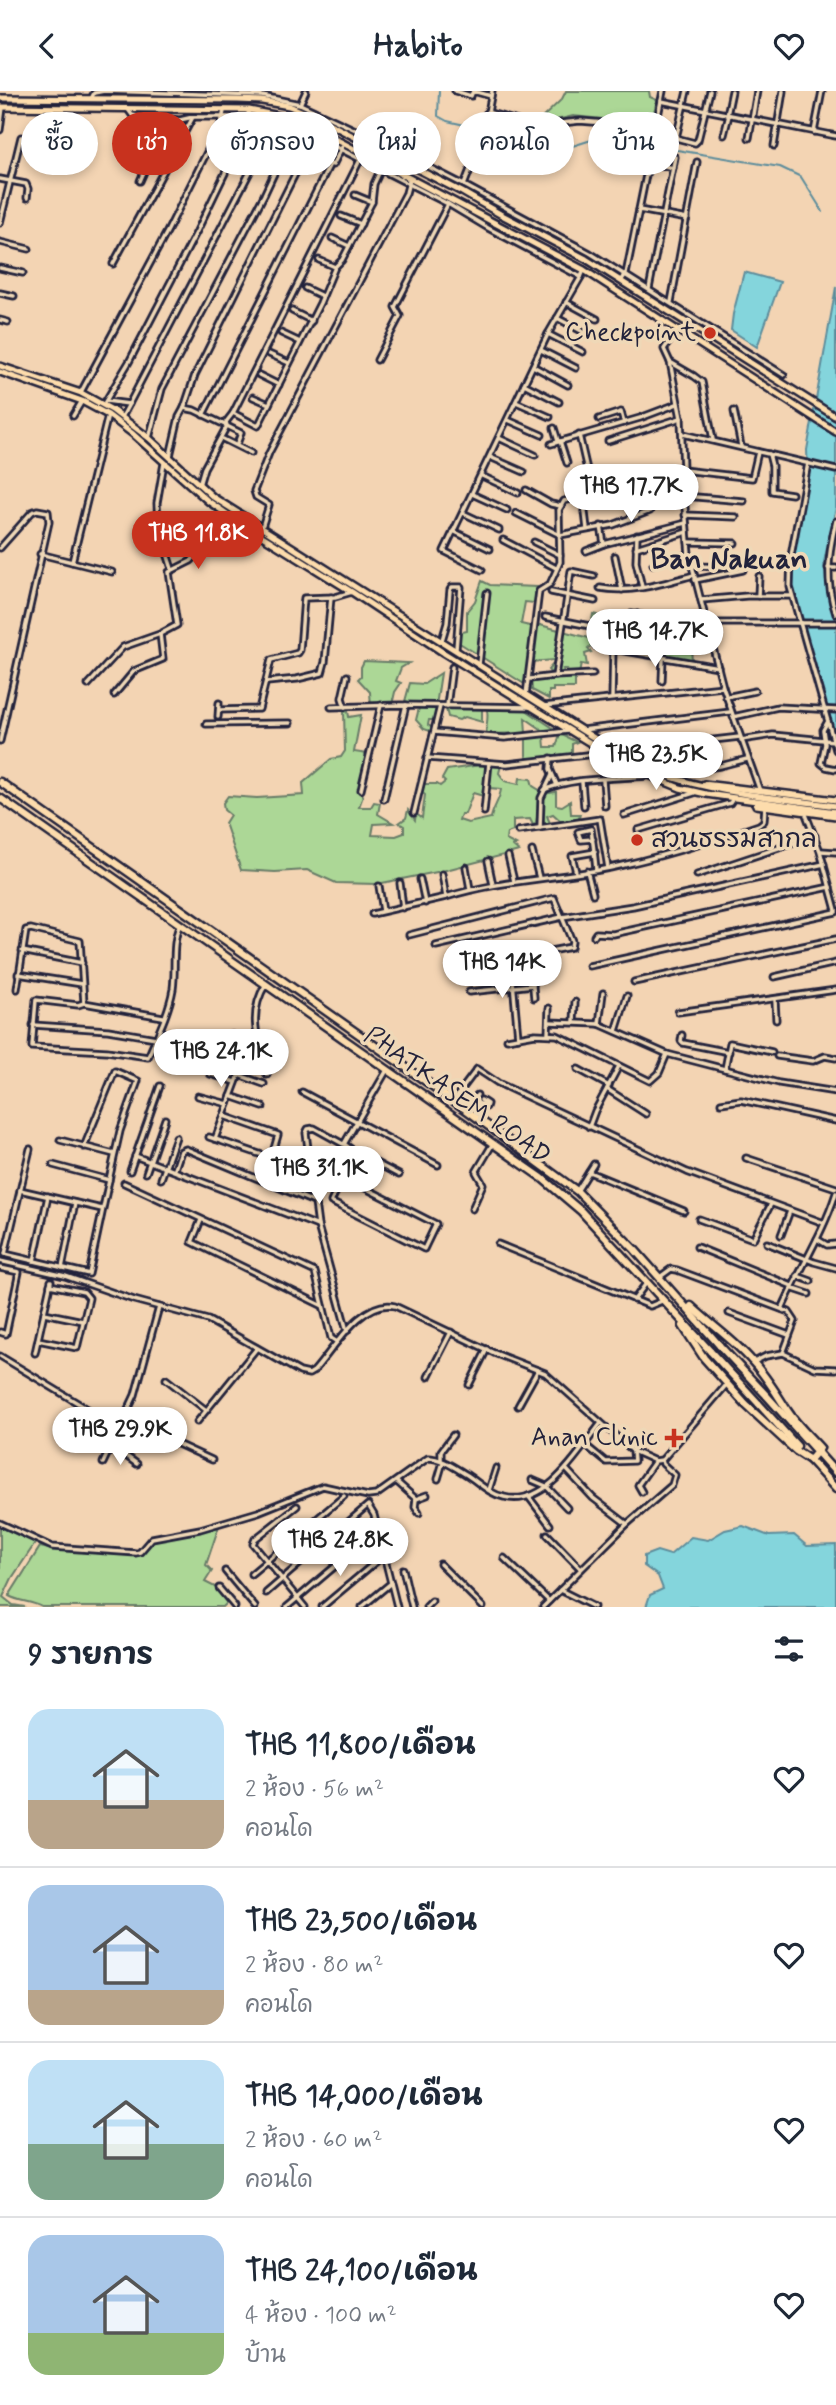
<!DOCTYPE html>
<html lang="th">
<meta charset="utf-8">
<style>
body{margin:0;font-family:Mynerve,"Playpen Sans Thai",sans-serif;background:#f2f2f3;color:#1f2937;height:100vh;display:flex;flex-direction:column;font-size:26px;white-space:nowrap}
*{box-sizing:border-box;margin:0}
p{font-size:23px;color:#747a83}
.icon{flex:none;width:38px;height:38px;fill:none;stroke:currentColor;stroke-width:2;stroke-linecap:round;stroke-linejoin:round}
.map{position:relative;height:1516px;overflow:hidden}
.drawer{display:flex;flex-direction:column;background:#fff;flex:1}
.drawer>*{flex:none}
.hud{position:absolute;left:21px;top:21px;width:794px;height:63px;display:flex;gap:14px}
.price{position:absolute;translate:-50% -60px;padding:0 16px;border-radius:24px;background:#fff;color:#222;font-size:23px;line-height:46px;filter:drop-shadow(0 2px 4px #0008)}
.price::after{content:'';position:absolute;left:50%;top:42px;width:21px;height:16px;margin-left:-10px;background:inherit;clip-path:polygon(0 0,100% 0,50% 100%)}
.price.current{background:#c8321e;color:#fff}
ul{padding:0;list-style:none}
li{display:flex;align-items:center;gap:21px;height:175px;padding:0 28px}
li+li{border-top:2px solid #e0e1e3}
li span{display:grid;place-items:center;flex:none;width:196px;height:140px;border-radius:21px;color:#555}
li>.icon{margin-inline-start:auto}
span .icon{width:84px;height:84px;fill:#fffc;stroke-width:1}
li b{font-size:30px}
h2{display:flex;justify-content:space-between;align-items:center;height:84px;padding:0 28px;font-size:30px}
.chip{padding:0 24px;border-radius:32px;background:#fff;box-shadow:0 4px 10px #0003;font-size:24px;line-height:63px}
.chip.current{background:#c8321e;color:#fff}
header{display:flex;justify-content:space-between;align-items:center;height:91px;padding:0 28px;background:#fff;font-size:32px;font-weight:700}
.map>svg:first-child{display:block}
</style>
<header><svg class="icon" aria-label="back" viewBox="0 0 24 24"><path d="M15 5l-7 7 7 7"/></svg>Habito<svg class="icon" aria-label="heart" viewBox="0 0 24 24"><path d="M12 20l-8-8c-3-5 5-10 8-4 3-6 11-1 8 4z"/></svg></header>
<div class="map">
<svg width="836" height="1516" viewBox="0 0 836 1516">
<rect width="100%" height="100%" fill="#f3d4b3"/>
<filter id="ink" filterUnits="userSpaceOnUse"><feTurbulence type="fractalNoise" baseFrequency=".0143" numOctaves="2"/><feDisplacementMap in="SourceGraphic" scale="14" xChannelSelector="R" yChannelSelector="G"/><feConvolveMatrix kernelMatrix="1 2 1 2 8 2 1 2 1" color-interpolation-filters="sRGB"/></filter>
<g filter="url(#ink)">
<g fill="#acd796" stroke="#677c68" stroke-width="2">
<path d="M566,0H649L650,6L657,9L651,33L573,25L553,30L541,28L562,8Z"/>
<path d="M482,490L490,494L537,496L534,512L525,511L521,533L534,536L526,594L458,551V542L467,540V520L475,510Z"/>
<path d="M593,523L597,524V536L691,555L692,571L594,553L588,558L591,561L585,563L587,574L581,573L579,583H568L567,578H563L564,583L553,584L548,579L554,572L553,569L532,571L536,539L540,534L589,547Z"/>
<path d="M364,570L409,572L401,577L396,590L401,592L395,601L392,614L371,615L370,601L358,588L361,585V576Z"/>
<path d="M441,582L436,615L404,614L410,592L424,593Z"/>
<path d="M575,585V597H553V600H549V608L532,599L531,586Z"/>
<path d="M419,617H437L435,629H429L428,634L433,637V641L424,638L416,629Z"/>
<path d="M458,617L482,618V631L465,626L459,629L448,626L446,618Z"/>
<path d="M487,619H526L556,639L544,640L525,627L526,642L487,643C485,636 489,628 487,619Z"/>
<path d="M348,620L349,626L361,624L354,661L368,663L360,696L363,705L359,716H371L374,711L380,712L378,723L393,732L374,733L372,744L396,745L404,742V735L399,732L406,727L408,719L415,729L416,723L422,727L425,704L421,701L422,693H437L440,695L445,691L442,688L447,679L487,673L483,705L473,702L465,723H461L459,729L468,732L491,727C493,716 500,709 501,698L489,697L491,673L501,674L499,682L505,690L519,693L520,687L531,688L533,695L541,700L536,733L533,734L530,728L513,729V740L507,742L506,749L516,754L513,755L519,760L442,780L377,793L336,792L307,779L275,781L241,779L225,732L230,724L224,719L223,712L228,705L257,707L304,704L303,692L331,668L341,666L345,660L344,621Z"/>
<path d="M560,643L577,651L572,653V663L529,669L526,665V647L544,645L545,656H556Z"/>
<path d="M556,701V714L562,715L570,710L571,723H580L578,731H562L553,723L547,725L550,732L544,733L543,729L540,728L542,703Z"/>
<path d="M219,1435L206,1474L212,1480L205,1491L215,1496L227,1512L223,1516H42C31,1510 20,1511 9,1505L40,1456L53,1459L139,1465L149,1448Z"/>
<path d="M0,1436L36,1451L12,1487L3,1506L13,1514L25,1516H0Z"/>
</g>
<g fill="#84d5dc" stroke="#5d8d9c" stroke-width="2">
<path d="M744,181L780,191L757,256L731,239L733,223Z"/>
<path d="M836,196V416L824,471L827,497L836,529V657L791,498L792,465L808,382L807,359Z"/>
<path d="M743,1435L769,1445L794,1444L807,1455L836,1454V1516H646L650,1504L663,1498L658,1485L644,1475V1465L657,1460L670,1464L691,1446L708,1449L725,1439Z"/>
</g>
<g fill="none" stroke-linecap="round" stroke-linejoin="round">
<path stroke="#5d8d9c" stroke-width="2" d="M439,0L438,25L447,30L478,37L538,58H563L604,45L633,47L677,59L780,76L801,86L823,121"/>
<path stroke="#c9b09b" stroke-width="3.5" stroke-dasharray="3.5 2" stroke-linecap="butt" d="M728,1292L752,1273"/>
<defs>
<g id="minor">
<path d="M455,0L471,5L473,0L491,5"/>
<path d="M687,0L676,47L695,52L698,49L710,0"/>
<path d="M91,8L94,2L104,0L262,5L300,13L362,42L464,94L590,162L784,284"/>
<path d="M661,10L836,45"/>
<path d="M300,13L306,0"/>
<path d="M127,17L132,24L137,25L180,29L193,26H249L297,36L448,113L488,137L581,186L584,179"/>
<path d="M487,21L521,31L543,34L580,30L655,36"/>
<path d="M727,24L732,0"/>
<path d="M0,39L3,16"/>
<path d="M814,41L822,0"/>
<path d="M724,44L729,24"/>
<path d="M749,47L757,0"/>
<path d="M774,55L783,0"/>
<path d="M648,71L673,77"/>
<path d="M0,88L26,93L28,98L27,107"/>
<path d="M140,90L167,28"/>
<path d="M464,94L484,43L492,0"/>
<path d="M355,104L372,111"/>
<path d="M639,119L687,128"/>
<path d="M341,125L361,133"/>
<path d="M0,132L21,46"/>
<path d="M332,147L349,155"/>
<path d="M0,151L29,158"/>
<path d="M319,169L335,176"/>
<path d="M113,173L193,26"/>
<path d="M0,177L23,182"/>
<path d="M621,190L626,183L663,0"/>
<path d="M305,197L322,205"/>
<path d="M649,198L675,66"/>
<path d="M0,202L14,205"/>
<path d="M566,211L597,228"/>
<path d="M671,211L697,71"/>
<path d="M292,220L312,230"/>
<path d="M557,227L591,245"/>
<path d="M0,229L8,231"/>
<path d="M678,238L664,258L670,271L681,327L684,405L689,463L723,596L760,700"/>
<path d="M281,242L300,251"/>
<path d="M548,243L583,261"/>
<path d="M541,259L576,277"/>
<path d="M269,263L289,272"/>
<path d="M377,269L400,225L395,216L448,113"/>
<path d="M670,271L694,285L702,291L713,349"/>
<path d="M533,275L568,294"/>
<path d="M259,284L279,294"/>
<path d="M524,293L559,311"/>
<path d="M81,301L168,139L221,33L224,20"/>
<path d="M253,306L269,313"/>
<path d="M106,310L129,313L276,31"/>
<path d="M105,311L129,271L197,140L243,45L249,19"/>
<path d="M516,311L550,326"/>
<path d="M184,317L195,284L317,39"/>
<path d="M734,320L741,355"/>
<path d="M233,322L258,335L320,212L335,176L342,169L372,111L374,93L380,80"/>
<path d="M203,324L330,73L333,74L342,56"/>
<path d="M73,325L82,310"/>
<path d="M122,326L129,313"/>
<path d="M599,328L621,321L624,332"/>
<path d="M508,329L542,344"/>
<path d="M554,337L558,350"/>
<path d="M683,343L836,379"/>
<path d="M579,344L592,401"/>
<path d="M149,347L162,298L264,104L299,29"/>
<path d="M499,347L535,364"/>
<path d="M223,348L251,362"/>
<path d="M560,350L567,372"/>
<path d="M608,350L681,327"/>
<path d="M551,353L640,327L677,313"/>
<path d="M769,363L772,375V400L792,403"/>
<path d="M170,365L179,326L184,317L194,319L227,335L226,331L233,322L363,63"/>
<path d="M490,366L524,381"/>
<path d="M164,372L157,412L158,434L172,478"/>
<path d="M808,372L791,465L790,496L836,659"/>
<path d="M482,385L518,402"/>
<path d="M199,394L204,377L227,335L241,342L237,353"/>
<path d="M526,399L551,413L561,415"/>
<path d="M472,403L507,419"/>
<path d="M583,404L587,438"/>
<path d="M684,405L744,410"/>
<path d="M463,422L499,439"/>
<path d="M516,422L560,444L613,434L650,420"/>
<path d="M685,424L736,426"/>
<path d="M836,430C828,463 825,491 836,523"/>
<path d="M601,435L604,453"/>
<path d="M262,436L269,414L256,406L254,400L269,362L406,102L410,87"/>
<path d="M453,440L490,458"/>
<path d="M637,444L636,471L642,496"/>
<path d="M503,449L556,477"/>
<path d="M534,451L560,464"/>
<path d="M688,451L735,452"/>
<path d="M0,457L32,421L37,419L48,421L49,431L0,650"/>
<path d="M636,457L687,441"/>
<path d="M586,460L604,453L686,432"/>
<path d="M40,463L112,481"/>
<path d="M615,465L622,499"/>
<path d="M72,471L108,324"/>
<path d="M653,473L689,463"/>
<path d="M692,475L738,476"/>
<path d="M828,477H836"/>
<path d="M482,479L444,460L548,243L581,186"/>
<path d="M695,489L743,479"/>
<path d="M600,497C631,503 664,492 694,484"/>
<path d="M551,501L595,510"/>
<path d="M758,505L759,485"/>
<path d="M701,509L747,505H792"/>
<path d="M631,523L706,532H836"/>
<path d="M637,523L634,541L635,544L712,556"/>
<path d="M545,526L590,535"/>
<path d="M442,549L447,532L450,499L452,496H461L456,558"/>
<path d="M596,555L718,576"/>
<path d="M479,573L487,502"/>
<path d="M555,585L593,583"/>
<path d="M530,588L555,585L571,480L594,485"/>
<path d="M662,590L663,567"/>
<path d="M267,591L297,588L322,582L325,571L331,506"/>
<path d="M88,594L123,556L160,543L177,534L169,481L191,470L230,426"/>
<path d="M114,604L134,580L163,568L160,543"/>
<path d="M526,604L539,500L550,493L560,471L559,419L564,410L683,379L752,387L758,361"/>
<path d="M726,606L755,600"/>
<path d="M612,607L613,558"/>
<path d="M447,615L452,576"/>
<path d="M544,615L723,596"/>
<path d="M331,616L400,614L530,616"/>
<path d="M345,616L342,607L347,585"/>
<path d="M219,619L259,618L271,569L298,562L300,559L304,507L335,506L352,501"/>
<path d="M218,626L219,612"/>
<path d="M733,626L778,616L836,619"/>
<path d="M828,630L823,639L825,653L821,672L826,676L836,678"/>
<path d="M206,633L290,632"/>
<path d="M582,639L730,621"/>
<path d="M434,641L505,647L568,640"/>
<path d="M741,649L773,644L834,650"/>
<path d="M617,660L740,646"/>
<path d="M427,667L507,673L604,662"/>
<path d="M551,667L550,678L557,694"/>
<path d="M665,683L720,675L747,668"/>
<path d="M603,689L605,715"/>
<path d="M582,691L584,715"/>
<path d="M361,699L381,614"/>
<path d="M544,699C572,686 616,688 647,685"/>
<path d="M384,708L406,614"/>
<path d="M484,721L489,672"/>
<path d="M805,721L820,760L836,819"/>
<path d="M414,722L440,615"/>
<path d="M624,724L694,702"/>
<path d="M540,737L541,707L552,684"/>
<path d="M638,739L730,712L732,709"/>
<path d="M518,740L600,728L608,777"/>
<path d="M593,748L581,749L578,741L591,738C593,752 595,765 596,779"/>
<path d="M532,760L539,787"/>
<path d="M821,760L836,761"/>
<path d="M508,765L514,790"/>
<path d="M488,770L493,794"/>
<path d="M466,776L470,798"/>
<path d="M587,780L593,803"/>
<path d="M576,781L572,765L595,761"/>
<path d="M697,784L815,745"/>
<path d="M420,788L425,812"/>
<path d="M400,792L403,817"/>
<path d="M379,795L383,820"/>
<path d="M446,806C500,789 555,788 610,777C661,766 710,751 759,734L764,730L765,715"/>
<path d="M372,823L446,806L442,783"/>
<path d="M409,844L554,807L572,850L571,856L462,877"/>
<path d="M594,845L596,842L613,843L830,796"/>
<path d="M436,855L562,826L633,815L824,773"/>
<path d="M22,860L82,872"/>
<path d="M511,869L518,946"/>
<path d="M589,875L836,821"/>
<path d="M18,883L82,893"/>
<path d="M532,885L534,907"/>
<path d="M774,886L836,872"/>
<path d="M634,891L836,848"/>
<path d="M266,893C246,925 259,951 267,984"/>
<path d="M17,898L26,839L31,838L80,850L84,912"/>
<path d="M469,901L533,894"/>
<path d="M775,909L776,929"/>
<path d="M678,921L836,899"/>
<path d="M163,926L84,912L78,914L36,909L32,956L107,960L148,966C157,945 169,921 173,898C176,877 171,853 180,833"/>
<path d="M549,931L599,933L667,963L779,992L836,1001"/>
<path d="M574,931L575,911"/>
<path d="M599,933L603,902"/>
<path d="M33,934L108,939L156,947"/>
<path d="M616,940L627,905"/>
<path d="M548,943L549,917"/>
<path d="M682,944L681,950L683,952L729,961"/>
<path d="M507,948L535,943L557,944L650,990L659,982L667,963"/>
<path d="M222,964L243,972"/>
<path d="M777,965L813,970L825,965L836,967"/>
<path d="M578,978L609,995"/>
<path d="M725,978L730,952L772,961"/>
<path d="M210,983L236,991"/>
<path d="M239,984L264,993"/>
<path d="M607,998L646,1023"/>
<path d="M302,1001L438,1074"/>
<path d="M198,1005L228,1013"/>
<path d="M231,1005L263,1016"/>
<path d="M453,1010L477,978L498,992L687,1081L824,1132"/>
<path d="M474,1010L486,1016L487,1013L481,1009"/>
<path d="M721,1012L741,1009L836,1030"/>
<path d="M468,1020L477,1004"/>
<path d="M224,1025L278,1044L271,1068"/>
<path d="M589,1036L595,1020L619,975"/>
<path d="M209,1046L283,1071"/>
<path d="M215,1048L251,952L232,944"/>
<path d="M60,1049L114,1063"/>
<path d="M343,1053L314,1037L308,1038L306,1042L318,1135L347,1240"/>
<path d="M30,1058L5,1163L89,1183L109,1089"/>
<path d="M355,1061L399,1084"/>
<path d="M135,1065L318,1135"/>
<path d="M746,1067L836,1097"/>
<path d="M316,1072L436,1133L424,1158L331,1111L355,1061L344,1053L387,979"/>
<path d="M53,1074L109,1089L120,1040L138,990L115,980L84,1056"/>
<path d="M175,1078L181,1060L186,1058L314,1111"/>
<path d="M130,1080L160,995"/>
<path d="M589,1081L684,1120"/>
<path d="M146,1082L165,1028"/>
<path d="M161,1088L176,1046"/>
<path d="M124,1092L315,1181L331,1247L337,1251"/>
<path d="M20,1099L102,1118"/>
<path d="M577,1100L594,1073"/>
<path d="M472,1118L483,1093L476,1081L492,1054"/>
<path d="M699,1128L753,1148L771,1113"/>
<path d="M201,1129L192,1151L323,1215"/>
<path d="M781,1144L790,1120"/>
<path d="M817,1148L827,1154L836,1153"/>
<path d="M767,1152L814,1171L836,1177"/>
<path d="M498,1153L650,1215L662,1210"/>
<path d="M697,1156L792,1195"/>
<path d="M0,1170L65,1185L134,1209L208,1229L300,1281L309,1283L314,1280C333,1259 362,1207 395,1215L494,1262L545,1282L633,1360L655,1370L662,1369"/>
<path d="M34,1170L48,1105"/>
<path d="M0,1177L19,1181L6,1243L0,1241"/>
<path d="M62,1177L75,1112"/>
<path d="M797,1185L811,1190"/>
<path d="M660,1186L671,1178L677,1179L789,1221L795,1230L783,1262"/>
<path d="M791,1197L809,1203"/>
<path d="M634,1209L647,1191"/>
<path d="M782,1218C799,1179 823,1143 836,1102"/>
<path d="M44,1222L83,1230"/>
<path d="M729,1222L789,1244"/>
<path d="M38,1249L77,1257L89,1207L84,1201L50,1194"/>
<path d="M35,1262L51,1190"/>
<path d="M783,1262L815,1277L836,1278"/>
<path d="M0,1265L119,1337"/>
<path d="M754,1271L766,1265L783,1262"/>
<path d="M428,1286L451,1241"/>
<path d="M166,1288L206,1319"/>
<path d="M469,1294L487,1258"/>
<path d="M518,1315L538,1279"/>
<path d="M126,1322L171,1350L212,1369"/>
<path d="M197,1331L257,1257"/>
<path d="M584,1353L606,1371L634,1370L633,1360"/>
<path d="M111,1354L137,1373"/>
<path d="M441,1369V1360L453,1344"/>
<path d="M103,1372L135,1304L159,1216"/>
<path d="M566,1378L593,1407L627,1433"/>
<path d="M438,1388L443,1371"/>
<path d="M532,1389L546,1395"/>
<path d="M397,1391L416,1408L427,1404"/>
<path d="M548,1397L567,1417"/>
<path d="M489,1399L496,1377"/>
<path d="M642,1401L638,1394L655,1370"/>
<path d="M528,1405L550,1434"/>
<path d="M416,1408L415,1416L419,1422"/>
<path d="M297,1415L255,1448L253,1453L305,1516"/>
<path d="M0,1432L52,1456L136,1462L140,1461L152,1447L200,1438L258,1421L323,1395L368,1405L376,1404L428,1367C442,1367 455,1377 467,1384C479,1392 490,1403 504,1406C547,1417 579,1360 601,1332"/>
<path d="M547,1443L581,1478"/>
<path d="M504,1467L549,1510"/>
<path d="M440,1473L483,1516"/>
<path d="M403,1478L412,1516"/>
<path d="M225,1480L255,1516"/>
<path d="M251,1483L344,1405"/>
<path d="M219,1497L235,1516"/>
<path d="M560,1499L594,1516"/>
<path d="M266,1502L368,1414L374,1424L397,1516"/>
<path d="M287,1516L378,1439"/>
<path d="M322,1516L384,1464"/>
<path d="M362,1516L391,1492"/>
<path d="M426,1516L432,1510"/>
<path d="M543,1516L627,1433L672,1394L675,1384L663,1373L662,1369L727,1293"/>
</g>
<g id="major">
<path d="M0,7L238,9L262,10L289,15L318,27L462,101L500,123L586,168L836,326"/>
<path d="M0,16L249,19L299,29L584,179L836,341"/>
<path d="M0,275L81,302L112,319L149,347L213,406L632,671C699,702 764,705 836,715"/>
<path d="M0,281L82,310L108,324L133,343L208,410L230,425L352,501L444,562L629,676L680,697L706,703L836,721"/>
<path d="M704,693L836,709"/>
<path d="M756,714L836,725"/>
</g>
<g id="highway">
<path d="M0,691L468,1020L577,1100L635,1159L720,1255"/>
<path d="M0,707L542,1087L581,1120L711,1261"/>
<path d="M683,1235L704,1267L746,1314L796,1360L810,1369L820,1357C809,1345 796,1333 787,1319C776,1302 767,1286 752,1270C734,1249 711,1234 691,1215"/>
<path d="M766,1304L836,1382"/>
<path d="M758,1312L797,1355"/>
<path d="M809,1368L836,1398"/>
</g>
</defs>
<use href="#minor" stroke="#22223b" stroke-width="9"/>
<use href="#major" stroke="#22223b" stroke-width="10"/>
<use href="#highway" stroke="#22223b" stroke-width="11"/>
<use href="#minor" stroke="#efd8b7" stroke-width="3.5"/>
<use href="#major" stroke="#fddcac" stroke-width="5"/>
<use href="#highway" stroke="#fddcac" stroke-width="6"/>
<defs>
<g id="highway-bridge">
<path d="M720,1255L766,1304"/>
<path d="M711,1261L758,1312"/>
</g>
</defs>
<use href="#highway-bridge" stroke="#22223b" stroke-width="11" stroke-linecap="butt"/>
<use href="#highway-bridge" stroke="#fddcac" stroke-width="6"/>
</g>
</g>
<g fill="#c8321e" stroke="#efd8b7" stroke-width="2.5">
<circle cx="710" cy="242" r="7"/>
<circle cx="637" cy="749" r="7"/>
<path d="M670.5 1336.5h7v7h7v7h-7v7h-7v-7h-7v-7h7z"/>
</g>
<g text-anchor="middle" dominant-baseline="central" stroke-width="7" stroke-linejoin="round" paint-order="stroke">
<g font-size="26" fill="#22223b" stroke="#efd8b7" text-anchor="end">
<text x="696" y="242">Checkpoint</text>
<text x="651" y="749" text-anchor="start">สวนธรรมสากล</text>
<text x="658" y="1347">Anan Clinic</text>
</g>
<g font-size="26" fill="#22223b" stroke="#efd8b7">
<text transform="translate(457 1005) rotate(35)">PHATKASEM ROAD</text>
</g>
<g font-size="30" font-weight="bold" fill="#22223b" stroke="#efd8b7">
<text x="729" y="468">Ban Nakuan</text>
</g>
</g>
</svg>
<b class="price" style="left:631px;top:433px">THB 17.7K</b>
<b class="price current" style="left:198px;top:480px">THB 11.8K</b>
<b class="price" style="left:655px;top:578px">THB 14.7K</b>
<b class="price" style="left:656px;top:701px">THB 23.5K</b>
<b class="price" style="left:502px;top:909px">THB 14K</b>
<b class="price" style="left:221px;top:998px">THB 24.1K</b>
<b class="price" style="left:319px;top:1115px">THB 31.1K</b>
<b class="price" style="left:120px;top:1376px">THB 29.9K</b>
<b class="price" style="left:340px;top:1487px">THB 24.8K</b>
<div class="hud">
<a class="chip">ซื้อ</a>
<a class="chip current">เช่า</a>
<a class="chip">ตัวกรอง</a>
<a class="chip">ใหม่</a>
<a class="chip">คอนโด</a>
<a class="chip">บ้าน</a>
</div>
</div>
<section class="drawer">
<h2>9 รายการ<svg class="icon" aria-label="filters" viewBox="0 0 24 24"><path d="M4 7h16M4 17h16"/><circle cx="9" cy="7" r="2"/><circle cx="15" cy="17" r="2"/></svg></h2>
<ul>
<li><span style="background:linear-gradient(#bfe0f5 65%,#b9a48a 0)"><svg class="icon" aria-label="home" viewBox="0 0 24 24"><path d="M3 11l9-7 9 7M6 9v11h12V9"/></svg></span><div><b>THB 11,800/เดือน</b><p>2 ห้อง · 56 m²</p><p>คอนโด</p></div><svg class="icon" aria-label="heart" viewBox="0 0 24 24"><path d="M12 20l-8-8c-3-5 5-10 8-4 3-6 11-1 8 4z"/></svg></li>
<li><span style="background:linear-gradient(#a9c7e8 75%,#b9a48a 0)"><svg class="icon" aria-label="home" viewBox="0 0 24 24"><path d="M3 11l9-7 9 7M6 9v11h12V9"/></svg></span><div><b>THB 23,500/เดือน</b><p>2 ห้อง · 80 m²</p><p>คอนโด</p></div><svg class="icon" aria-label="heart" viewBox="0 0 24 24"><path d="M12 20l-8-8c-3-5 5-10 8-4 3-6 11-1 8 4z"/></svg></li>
<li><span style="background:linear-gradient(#bfe0f5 60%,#7fa58c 0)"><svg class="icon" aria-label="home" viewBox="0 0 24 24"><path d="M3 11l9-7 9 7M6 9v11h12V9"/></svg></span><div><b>THB 14,000/เดือน</b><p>2 ห้อง · 60 m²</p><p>คอนโด</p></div><svg class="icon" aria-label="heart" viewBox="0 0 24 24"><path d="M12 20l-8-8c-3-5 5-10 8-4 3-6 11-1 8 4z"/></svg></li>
<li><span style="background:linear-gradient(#a9c7e8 70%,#8fb573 0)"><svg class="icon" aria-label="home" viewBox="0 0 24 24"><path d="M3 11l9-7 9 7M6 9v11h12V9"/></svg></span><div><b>THB 24,100/เดือน</b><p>4 ห้อง · 100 m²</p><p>บ้าน</p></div><svg class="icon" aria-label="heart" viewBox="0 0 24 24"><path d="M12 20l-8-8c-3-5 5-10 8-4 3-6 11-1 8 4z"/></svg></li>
</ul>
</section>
